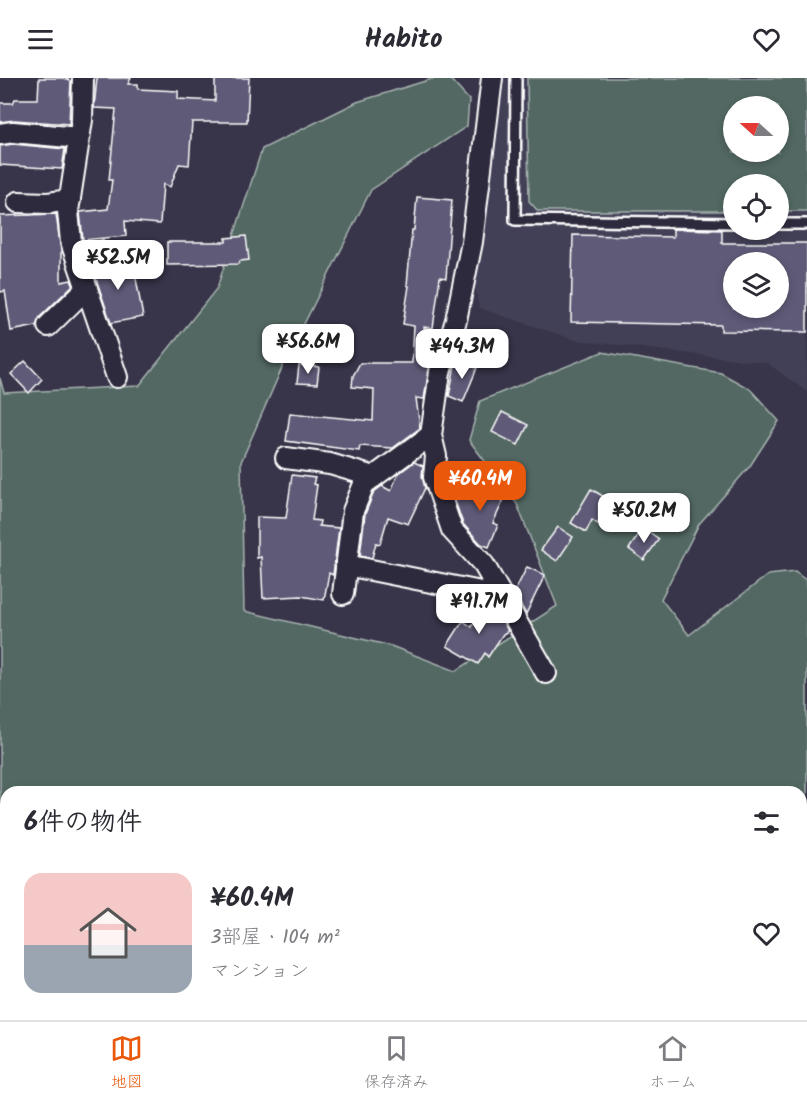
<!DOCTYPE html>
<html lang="ja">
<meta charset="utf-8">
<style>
body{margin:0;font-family:Kalam,"Klee One",sans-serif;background:#f7f7f7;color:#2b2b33;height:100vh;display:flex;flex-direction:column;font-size:22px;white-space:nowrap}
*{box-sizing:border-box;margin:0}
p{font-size:20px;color:#7c7c81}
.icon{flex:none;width:33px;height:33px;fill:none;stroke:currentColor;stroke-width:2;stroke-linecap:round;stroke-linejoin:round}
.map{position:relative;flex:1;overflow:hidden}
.drawer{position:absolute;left:0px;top:708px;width:807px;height:234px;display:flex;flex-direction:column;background:#fff;border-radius:18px 18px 0 0;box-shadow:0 3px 9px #0003}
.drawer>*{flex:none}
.needle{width:39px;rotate:291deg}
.controls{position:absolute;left:723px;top:18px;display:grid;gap:12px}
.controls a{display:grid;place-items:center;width:66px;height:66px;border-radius:50%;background:#fff;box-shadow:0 3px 9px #0003;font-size:30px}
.price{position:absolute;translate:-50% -51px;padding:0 14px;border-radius:12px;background:#fff;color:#222;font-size:20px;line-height:39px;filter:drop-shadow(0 2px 3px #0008)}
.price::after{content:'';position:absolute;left:50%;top:36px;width:18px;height:14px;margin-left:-9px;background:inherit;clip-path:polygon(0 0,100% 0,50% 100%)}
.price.selected{background:#ea580c;color:#fff}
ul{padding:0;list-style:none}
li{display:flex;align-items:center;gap:18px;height:150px;padding:0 24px}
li+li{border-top:2px solid #e1e1e2}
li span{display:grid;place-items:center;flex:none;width:168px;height:120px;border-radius:18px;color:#555}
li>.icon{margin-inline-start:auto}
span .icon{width:72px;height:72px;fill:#fffc;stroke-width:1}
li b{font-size:26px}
h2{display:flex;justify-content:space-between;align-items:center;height:72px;padding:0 24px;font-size:26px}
header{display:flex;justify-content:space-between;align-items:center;height:78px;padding:0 24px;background:#fff;font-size:27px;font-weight:700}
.menu{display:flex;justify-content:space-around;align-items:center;height:84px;border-top:2px solid #e1e1e2;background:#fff;font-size:16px;color:#7c7c81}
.menu a{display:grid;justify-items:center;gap:3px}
.menu .selected{color:#ea580c}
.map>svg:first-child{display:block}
</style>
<header><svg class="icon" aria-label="menu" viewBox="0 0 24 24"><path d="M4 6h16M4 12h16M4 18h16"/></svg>Habito<svg class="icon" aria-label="heart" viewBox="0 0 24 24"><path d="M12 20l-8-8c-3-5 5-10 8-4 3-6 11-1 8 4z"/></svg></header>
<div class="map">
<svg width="807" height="942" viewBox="0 0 807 942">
<rect width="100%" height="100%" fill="#383449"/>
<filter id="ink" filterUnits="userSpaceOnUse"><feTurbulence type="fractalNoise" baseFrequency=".0167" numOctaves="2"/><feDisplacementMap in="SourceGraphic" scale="12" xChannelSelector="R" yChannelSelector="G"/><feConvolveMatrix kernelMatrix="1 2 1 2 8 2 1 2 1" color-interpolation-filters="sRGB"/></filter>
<g filter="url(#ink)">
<path fill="#433f57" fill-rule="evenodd" d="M498,0H807V314L767,285L575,262L479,230L472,191ZM734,28H778V74H734ZM734,106H778V152H734ZM734,184H778V230H734Z"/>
<g fill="#526863" stroke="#a8b4b1" stroke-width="1.5" fill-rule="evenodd">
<path d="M435,0H449L469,22L467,48L371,112L282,290L241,384L244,533L391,568L456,593L557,528L517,426L469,362L480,323L602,274L721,295L750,311L779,343L750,388L699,446L661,521L689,557L768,497L795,494L807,503V942H637L624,936H801V714H6V791L0,788V300L4,315L139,308L217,210L262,71L357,24Z"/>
<path d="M527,0H807V133H779L778,106H734L733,133H538L529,123ZM734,28H778V74H734Z"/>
</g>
<g fill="#5e5a77" stroke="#fff" stroke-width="1.5" fill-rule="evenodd">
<path d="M39,0H64L71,3L69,46L14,42L0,44V25H13L15,21H38Z"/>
<path d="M97,0H131L128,6H138V11L178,13V21L215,23V0H249L247,44H192L189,87L179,86L170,109L163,106L160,146L125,143L126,158L83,162L80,134L108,131L112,102H109L116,31L94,30Z"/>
<path d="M13,66L65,71L62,91L0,87V68Z"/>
<path d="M417,119L452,122L446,200L440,199L433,250L424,249L430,285L424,321L416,320L420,350L393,370L360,368L359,373L286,363L290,335L373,343L374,311L352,309L353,298L360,285H412L414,248L403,246L409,208L407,207L412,152H414Z"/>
<path d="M56,136L61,173V204L71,202L73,207L40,239L36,248L11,253L5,213L0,214V138Z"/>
<path d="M673,151L722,152V165H807V254L721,253V247L571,244L573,157L673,159ZM734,184H778V230H734Z"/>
<path d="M246,158L249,182L240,183L238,186L167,187V164H226V160Z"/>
<path d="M103,162L116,194H120L122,198L135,195L143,239L111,245L95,198L102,197L99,163Z"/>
<path d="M456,282L477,290L463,324L449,318Z"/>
<path d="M25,283L42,301L29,315L11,296Z"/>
<path d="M299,287L319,289L317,306L297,305Z"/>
<path d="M502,334L528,347L518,367L492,354Z"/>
<path d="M414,384L423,388L422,398L425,410L408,446L388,439L380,466L376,465L372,480L360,478L365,436L374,414L382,408L391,413L398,396Z"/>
<path d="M292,397L315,400L313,406L317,407L312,442L320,443L319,448L339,450L333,497L329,495L324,522L301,518L263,520L261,479L257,480V439L286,440Z"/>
<path d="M473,404L505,419L493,445L498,447L489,469L481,466L463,446L455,423Z"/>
<path d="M591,411L611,423L598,446L592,442L586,454L571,445Z"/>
<path d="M558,449L573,459L557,483L541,472Z"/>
<path d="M643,450L659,461L644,482L629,471Z"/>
<path d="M527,489L545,497L526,536L514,515Z"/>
<path d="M480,527L496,532L508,553L503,556L488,579L485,575L478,586L447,568L463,543L472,549Z"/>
</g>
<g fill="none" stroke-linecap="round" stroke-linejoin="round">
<defs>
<g id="service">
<path d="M516,0L515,142L734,145"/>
<path d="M778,146H807"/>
</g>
<g id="minor">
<path d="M83,0L82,42L68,133L71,164L117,299"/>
<path d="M492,0L472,164L456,242L440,294L431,357L436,378L434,399L452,452L484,487L546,595"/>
<path d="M0,56L13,54L79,60"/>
<path d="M18,124L48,125L70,122"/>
<path d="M48,248L87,210"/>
<path d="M286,380L330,386L374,399"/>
<path d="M346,487L501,518"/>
<path d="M343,516L353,433L364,406L431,357"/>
<path d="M0,865L6,867"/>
<path d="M174,936L188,942"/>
<path d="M89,942L92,936"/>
</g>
</defs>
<use href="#service" stroke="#fff" stroke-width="14"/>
<use href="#minor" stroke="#fff" stroke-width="24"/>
<use href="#service" stroke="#2f2a3d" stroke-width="9"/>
<use href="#minor" stroke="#2f2a3d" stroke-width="20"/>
</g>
</g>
</svg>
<div class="controls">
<a><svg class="needle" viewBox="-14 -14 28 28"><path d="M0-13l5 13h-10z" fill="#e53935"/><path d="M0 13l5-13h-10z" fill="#7c7c81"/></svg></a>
<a><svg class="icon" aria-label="locate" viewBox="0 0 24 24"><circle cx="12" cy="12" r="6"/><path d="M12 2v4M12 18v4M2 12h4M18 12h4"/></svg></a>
<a><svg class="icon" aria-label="layers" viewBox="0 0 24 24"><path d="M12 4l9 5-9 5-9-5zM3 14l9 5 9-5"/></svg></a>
</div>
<b class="price" style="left:118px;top:213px">¥52.5M</b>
<b class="price" style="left:308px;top:297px">¥56.6M</b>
<b class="price" style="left:462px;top:302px">¥44.3M</b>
<b class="price selected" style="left:480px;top:434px">¥60.4M</b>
<b class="price" style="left:644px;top:466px">¥50.2M</b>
<b class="price" style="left:479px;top:557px">¥91.7M</b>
<section class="drawer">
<h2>6件の物件<svg class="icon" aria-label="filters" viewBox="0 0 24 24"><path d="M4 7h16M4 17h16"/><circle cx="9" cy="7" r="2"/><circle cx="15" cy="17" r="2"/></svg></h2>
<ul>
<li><span style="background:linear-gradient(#f6c9c9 60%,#9aa5b1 0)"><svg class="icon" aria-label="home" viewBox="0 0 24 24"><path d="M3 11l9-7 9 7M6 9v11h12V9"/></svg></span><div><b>¥60.4M</b><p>3部屋 · 104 m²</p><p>マンション</p></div><svg class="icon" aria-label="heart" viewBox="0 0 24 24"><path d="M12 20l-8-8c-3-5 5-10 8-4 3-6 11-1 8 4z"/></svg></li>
</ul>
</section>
</div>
<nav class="menu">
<a class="selected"><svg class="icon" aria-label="map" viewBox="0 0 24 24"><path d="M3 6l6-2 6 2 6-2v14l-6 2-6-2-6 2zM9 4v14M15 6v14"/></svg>地図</a>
<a><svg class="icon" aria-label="saved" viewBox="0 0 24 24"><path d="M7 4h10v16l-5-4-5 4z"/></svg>保存済み</a>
<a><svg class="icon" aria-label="home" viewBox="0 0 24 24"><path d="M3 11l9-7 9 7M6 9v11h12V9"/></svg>ホーム</a>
</nav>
